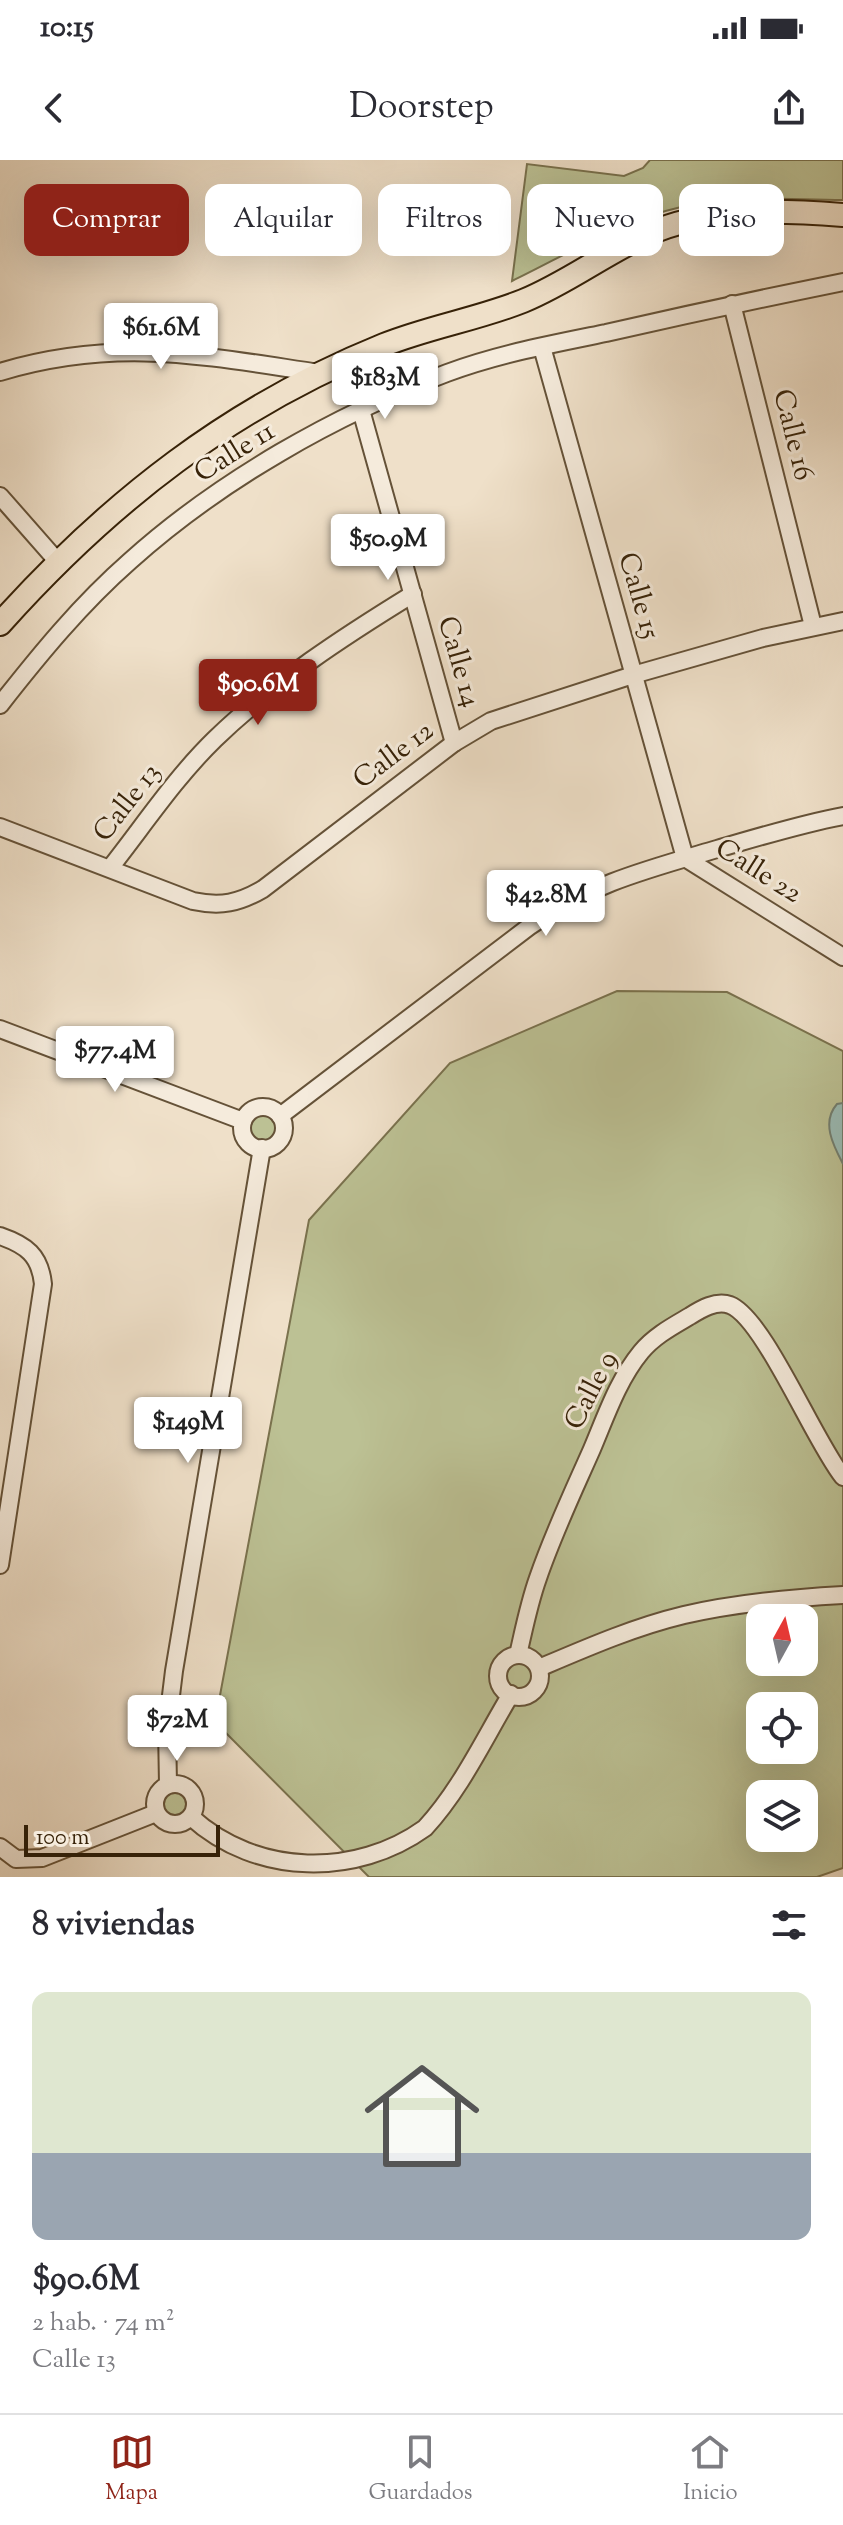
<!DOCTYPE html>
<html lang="es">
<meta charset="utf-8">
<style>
body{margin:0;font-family:"Sorts Mill Goudy",serif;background:#f2f2f3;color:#2b2b33;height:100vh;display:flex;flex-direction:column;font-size:30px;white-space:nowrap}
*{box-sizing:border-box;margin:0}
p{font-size:26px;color:#7c7c81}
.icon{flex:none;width:44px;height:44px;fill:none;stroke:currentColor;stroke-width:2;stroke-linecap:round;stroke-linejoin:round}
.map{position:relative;height:1717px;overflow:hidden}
.panel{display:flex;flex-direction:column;background:#fff;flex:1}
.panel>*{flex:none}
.guide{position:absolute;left:24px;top:24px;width:796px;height:72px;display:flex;gap:16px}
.needle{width:52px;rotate:8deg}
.buttons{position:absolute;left:746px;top:1444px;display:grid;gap:16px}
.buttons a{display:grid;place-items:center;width:72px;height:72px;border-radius:16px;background:#fff;box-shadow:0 8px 32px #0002;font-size:40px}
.scale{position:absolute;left:24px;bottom:20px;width:196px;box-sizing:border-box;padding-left:8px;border:4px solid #372208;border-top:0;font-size:22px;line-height:28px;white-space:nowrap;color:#372208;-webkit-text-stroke:6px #f5ebdc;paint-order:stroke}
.price{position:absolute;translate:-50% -68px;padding:0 18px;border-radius:8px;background:#fff;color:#222;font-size:26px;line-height:52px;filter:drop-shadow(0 2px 4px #0008)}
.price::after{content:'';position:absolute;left:50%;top:48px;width:24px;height:18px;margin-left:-12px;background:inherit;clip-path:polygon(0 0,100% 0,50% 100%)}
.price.on{background:#8f2418;color:#fff}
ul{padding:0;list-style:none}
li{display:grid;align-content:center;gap:16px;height:424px;padding:0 32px}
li+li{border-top:2px solid #e1e1e2}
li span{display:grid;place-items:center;height:248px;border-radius:16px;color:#555}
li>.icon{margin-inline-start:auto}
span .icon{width:144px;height:144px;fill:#fffc;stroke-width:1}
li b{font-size:34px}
h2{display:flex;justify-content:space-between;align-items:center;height:96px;padding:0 32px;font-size:34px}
.chip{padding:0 28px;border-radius:16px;background:#fff;box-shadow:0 8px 32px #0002;font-size:28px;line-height:72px}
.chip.on{background:#8f2418;color:#fff}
.status{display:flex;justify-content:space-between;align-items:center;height:56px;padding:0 40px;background:#fff;direction:ltr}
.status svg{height:22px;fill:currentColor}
header{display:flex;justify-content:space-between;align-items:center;height:104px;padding:0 32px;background:#fff;font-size:36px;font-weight:600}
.menu{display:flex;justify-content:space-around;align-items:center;height:112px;border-top:2px solid #e1e1e2;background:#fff;font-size:22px;color:#7c7c81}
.menu a{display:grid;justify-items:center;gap:4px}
.menu .on{color:#8f2418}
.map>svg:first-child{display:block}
</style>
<div class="status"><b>10:15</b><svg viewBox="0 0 49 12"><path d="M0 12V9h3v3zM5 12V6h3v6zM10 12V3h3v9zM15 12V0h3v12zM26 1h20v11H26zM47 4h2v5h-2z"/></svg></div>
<header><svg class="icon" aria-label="back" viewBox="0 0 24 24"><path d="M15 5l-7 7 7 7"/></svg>Doorstep<svg class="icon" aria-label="share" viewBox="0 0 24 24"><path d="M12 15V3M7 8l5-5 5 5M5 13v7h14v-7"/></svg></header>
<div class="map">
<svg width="843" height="1717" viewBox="0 0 843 1717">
<rect width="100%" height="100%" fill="#efe0c9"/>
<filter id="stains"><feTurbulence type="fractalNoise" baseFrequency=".0025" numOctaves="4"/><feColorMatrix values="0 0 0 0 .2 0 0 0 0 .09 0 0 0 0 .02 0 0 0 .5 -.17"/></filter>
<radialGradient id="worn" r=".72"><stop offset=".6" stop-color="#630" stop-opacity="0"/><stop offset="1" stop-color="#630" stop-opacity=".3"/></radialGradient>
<g fill="#bcc194" stroke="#7a724e" stroke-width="2" fill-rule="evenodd">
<path d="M650,0H843V40C795,40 748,35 701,43C634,53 572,92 512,121L527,4L624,16L643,8Z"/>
<path d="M617,831L727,832L843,891V1708L817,1717H369L215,1562L309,1060L450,903ZM760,1458H804V1502H760ZM760,1546H804V1590H760ZM760,1634H804V1678H760Z"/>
<circle cx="264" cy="968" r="14"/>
<circle cx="175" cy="1643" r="15"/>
</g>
<path fill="#9abdb7" stroke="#727f71" stroke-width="2" d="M843,943V1004C833,985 821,962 837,944Z"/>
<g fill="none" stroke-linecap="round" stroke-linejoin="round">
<defs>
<g id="minor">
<path d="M732,144L813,466"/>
<path d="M542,187L685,698L843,797"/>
<path d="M0,212C117,177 203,196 320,213"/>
<path d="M361,250L454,583"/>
<path d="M0,336L58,402"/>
<path d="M0,545C40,494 81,444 130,401C219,321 335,255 447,213C498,194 552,184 606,173C685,155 764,138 843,122"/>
<path d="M0,667L193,741C221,747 239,743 263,729L454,583L491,561L633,515L763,478L843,461"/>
<path d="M110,708C144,665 175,618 215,579C274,522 343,477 413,434"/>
<path d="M0,869L243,961"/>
<circle cx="263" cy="968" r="21"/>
<path d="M280,956L530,766C589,724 649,709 717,689C759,677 800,664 843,656"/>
<path d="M0,1076C26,1085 40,1095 43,1124L0,1405"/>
<path d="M518,1495C524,1469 529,1443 538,1418C553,1374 573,1332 592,1289C606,1256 618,1220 641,1192C654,1176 673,1166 690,1156C701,1149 716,1140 730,1145C764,1158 815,1283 843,1317"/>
<circle cx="519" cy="1516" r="21"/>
<path d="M539,1508C586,1488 634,1467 684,1455C736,1443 790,1438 843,1435"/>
<circle cx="175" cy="1644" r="20"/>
<path d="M168,1624L167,1568L174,1511L262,988"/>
<path d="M191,1657C257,1717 357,1717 425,1668C461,1629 484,1579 511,1534"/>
<path d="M0,1687L16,1699L42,1698L156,1653"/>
</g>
<path id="major" d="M0,464C110,341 231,247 384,185C429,167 478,159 523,141C567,123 604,94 646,75C708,47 777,50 843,55"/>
</defs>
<use href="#minor" stroke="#655238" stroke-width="20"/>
<use href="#major" stroke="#372208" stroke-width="26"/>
<use href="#minor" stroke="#f5ebdc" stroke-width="16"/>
<use href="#major" stroke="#efe0c9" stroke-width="22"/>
</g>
<g text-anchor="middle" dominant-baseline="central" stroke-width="6" stroke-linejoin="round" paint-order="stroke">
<g font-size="28" fill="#372208" stroke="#f5ebdc">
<text transform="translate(792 275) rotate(76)">Calle 16</text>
<text transform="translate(235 293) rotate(-32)">Calle 11</text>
<text transform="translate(638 436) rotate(74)">Calle 15</text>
<text transform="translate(458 502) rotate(74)">Calle 14</text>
<text transform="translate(394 596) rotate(-37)">Calle 12</text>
<text transform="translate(128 643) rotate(-52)">Calle 13</text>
<text transform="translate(758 712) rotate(32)">Calle 22</text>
<text transform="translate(592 1231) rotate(-63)">Calle 9</text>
</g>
</g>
<rect width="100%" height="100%" filter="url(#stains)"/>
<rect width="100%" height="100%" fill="url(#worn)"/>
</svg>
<div class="buttons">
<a><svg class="needle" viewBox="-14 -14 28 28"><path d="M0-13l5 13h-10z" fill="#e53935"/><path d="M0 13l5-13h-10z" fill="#7c7c81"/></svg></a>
<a><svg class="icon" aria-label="locate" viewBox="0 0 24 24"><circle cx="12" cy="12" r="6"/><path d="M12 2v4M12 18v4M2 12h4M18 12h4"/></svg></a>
<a><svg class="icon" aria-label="layers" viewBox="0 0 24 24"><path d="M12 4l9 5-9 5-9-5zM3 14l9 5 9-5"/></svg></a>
</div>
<div class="scale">100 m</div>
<b class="price" style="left:161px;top:211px">$61.6M</b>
<b class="price" style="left:385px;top:261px">$183M</b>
<b class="price" style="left:388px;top:422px">$50.9M</b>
<b class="price on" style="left:258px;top:567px">$90.6M</b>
<b class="price" style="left:546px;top:778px">$42.8M</b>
<b class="price" style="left:115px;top:934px">$77.4M</b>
<b class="price" style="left:188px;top:1305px">$149M</b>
<b class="price" style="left:177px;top:1603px">$72M</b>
<div class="guide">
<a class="chip on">Comprar</a>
<a class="chip">Alquilar</a>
<a class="chip">Filtros</a>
<a class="chip">Nuevo</a>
<a class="chip">Piso</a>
</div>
</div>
<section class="panel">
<h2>8 viviendas<svg class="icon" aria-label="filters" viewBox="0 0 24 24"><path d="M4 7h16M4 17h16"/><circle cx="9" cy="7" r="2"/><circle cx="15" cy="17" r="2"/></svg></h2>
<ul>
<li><span style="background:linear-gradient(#dfe7d0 65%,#9aa5b1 0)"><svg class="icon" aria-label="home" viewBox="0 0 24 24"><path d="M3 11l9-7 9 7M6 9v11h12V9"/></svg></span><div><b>$90.6M</b><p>2 hab. · 74 m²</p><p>Calle 13</p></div></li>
</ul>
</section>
<nav class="menu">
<a class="on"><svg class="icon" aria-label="map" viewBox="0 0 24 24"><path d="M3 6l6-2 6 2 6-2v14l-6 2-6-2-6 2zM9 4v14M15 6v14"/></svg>Mapa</a>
<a><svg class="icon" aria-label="saved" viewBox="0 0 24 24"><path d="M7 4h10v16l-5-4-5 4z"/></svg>Guardados</a>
<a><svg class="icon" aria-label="home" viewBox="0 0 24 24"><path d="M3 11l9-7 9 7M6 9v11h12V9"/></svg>Inicio</a>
</nav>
